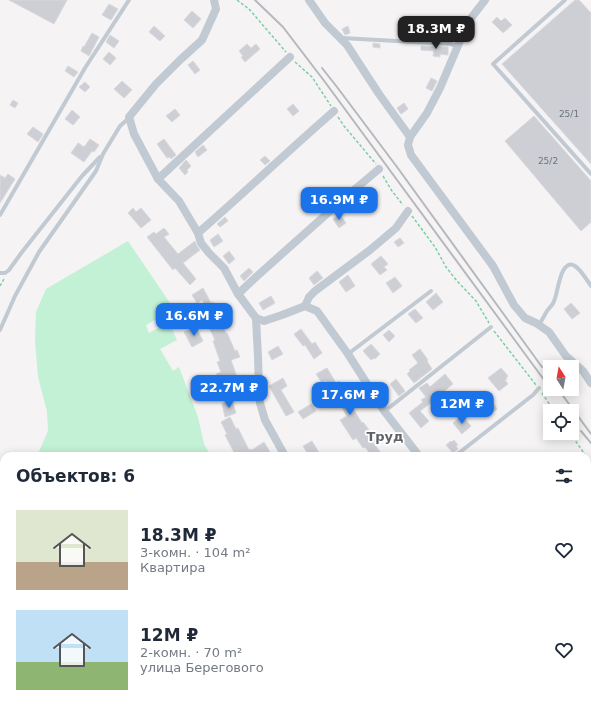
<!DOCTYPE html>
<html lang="ru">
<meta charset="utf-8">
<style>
body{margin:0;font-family:"DejaVu Sans",sans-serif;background:#f6f6f7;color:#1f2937;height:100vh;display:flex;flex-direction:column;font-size:15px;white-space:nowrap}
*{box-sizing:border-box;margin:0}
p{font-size:13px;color:#747a83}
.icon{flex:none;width:22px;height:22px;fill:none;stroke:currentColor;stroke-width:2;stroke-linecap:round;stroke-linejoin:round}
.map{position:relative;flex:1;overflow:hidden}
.panel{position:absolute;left:0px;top:452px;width:591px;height:256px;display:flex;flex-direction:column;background:#fff;border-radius:12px 12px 0 0;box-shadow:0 2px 10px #0003}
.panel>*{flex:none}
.needle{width:26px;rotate:349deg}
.controls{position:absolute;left:543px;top:360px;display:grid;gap:8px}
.controls a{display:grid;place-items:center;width:36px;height:36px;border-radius:0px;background:#fff;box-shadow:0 2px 10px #0003;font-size:20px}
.price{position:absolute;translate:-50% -34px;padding:0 9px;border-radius:8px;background:#1a73e8;color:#fff;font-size:13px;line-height:26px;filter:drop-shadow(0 1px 2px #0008)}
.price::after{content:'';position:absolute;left:50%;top:24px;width:12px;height:9px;margin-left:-6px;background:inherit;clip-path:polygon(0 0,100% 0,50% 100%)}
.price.current{background:#222;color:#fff}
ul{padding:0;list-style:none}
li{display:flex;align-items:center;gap:12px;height:100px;padding:0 16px}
li span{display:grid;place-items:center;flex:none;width:112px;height:80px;border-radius:0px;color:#555}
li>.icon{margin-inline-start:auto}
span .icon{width:48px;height:48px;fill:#fffc;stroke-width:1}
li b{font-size:17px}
h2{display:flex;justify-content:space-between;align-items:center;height:48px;padding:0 16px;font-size:17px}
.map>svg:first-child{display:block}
</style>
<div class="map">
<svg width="591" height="708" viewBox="0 0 591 708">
<rect width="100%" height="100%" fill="#f5f3f3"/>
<g fill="#c3f1d5">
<path d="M128,241L174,309L146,325L149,333L169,322L177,340L160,349L173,371L179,367L198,417L204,444L211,456H37L48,431L47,411L38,377L35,341L36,312L46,289Z"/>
<path d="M186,704H393L395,708H189Z"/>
</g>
<g fill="#cdcfd5" stroke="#d7d9de">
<path d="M9,0H67L54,24Z"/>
<path d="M575,0H579L591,13V164L502,64Z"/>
<path d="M109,4L118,9L111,20L102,15Z"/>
<path d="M192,11L201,19L193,28L184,20Z"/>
<path d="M497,17L501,21L505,18L512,25L503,33L492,22Z"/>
<path d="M154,26L165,36L160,41L149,32Z"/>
<path d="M348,26L350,33L345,35L342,29Z"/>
<path d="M92,33L99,37L89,56L81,51L83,46L84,47Z"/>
<path d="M110,35L119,41L114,48L106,42Z"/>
<path d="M373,43L380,44V48L373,47Z"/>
<path d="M247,44L251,48L256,44L260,49L245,62L241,57L243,56L239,51Z"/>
<path d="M421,46L448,47V55L440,54V57L433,56L434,51L421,50Z"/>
<path d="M109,52L116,58L110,65L103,59Z"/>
<path d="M193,61L200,70L195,74L188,65Z"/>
<path d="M68,66L78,72L74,77L65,71Z"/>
<path d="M431,78L437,81L432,91L426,88Z"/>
<path d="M122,81L132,90L124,98L114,89Z"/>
<path d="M85,82L90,87L85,92L79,87Z"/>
<path d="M13,100L18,103L15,108L10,105Z"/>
<path d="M404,103L408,109L401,114L397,108Z"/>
<path d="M293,104L299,111L293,116L287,109Z"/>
<path d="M175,109L180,115L172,122L166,116Z"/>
<path d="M72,110L80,117L73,125L65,119Z"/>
<path d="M534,116L591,181V222L581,231L505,141Z"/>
<path d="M33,127L43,134L38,142L27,134Z"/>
<path d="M90,139L99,145L94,152L92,151L84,162L71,153L78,143L84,147Z"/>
<path d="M164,139L176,155L171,159L170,157L167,158L157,144Z"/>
<path d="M203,145L207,150L198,157L195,152Z"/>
<path d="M265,156L270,161L265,165L260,160Z"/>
<path d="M186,160L191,166L187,170L188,172L185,175L179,168Z"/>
<path d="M8,174L15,179L0,203V175L5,178Z"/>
<path d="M133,208L136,212L141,208L151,220L141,228L128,213Z"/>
<path d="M340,215L346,223L339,228L333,219Z"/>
<path d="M225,217L228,221L220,227L217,224Z"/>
<path d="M164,228L169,234L164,237L178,254L195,241L197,246L200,250L183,263L196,279L190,285L175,268L173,270L147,237L154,232L156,234Z"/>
<path d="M218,234L223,241L214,247L210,240Z"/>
<path d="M400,238L404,243L398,247L394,242Z"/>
<path d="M229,251L235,259L229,264L223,256Z"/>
<path d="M381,256L388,264L384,267L387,270L380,275L371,264Z"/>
<path d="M249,268L253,272L244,281L240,276Z"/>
<path d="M317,271L323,278L314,285L309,278Z"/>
<path d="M348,275L355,286L346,292L339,282Z"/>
<path d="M395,277L402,286L393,293L386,283Z"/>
<path d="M203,288L211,303L213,302L222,319L220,320L226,333H227L235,351L237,350L240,357L231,360L237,377L245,375L247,383H245L249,394L233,400L229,388L228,389L225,378L219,381L216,374L221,372L217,362L220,361L213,341L215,340L208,325L207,326L202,317L209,314L202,300L197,303L192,295Z"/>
<path d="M436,293L443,302L433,310L426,302Z"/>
<path d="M271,296L275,303L263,310L259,303Z"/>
<path d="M571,303L580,313L572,319L564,309Z"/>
<path d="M415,309L423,318L416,323L408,314Z"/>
<path d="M196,327L203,341L192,347L184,332Z"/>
<path d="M301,329L312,344L315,342L322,353L314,359L305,345L303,346L294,334Z"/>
<path d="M389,330L395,336L389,342L383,335Z"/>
<path d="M371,344L380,354L375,359L374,358L371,360L363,351Z"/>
<path d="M278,346L283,354L272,360L268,352Z"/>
<path d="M420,349L428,360L427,361L432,369L414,383L407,374L410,371L409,370L418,363L412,355Z"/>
<path d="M327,368L336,383L339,381L342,386L340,388L362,423L363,422L369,430H367L375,441L373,442L383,456H372L365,447L363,448L356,438L353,440L340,420L347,416L326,381L322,383L316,374Z"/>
<path d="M501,368L508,376L506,378L507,379L505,380L508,384L499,391L488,378Z"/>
<path d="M445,374L453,384L432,401V402L420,411L429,421L421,428L409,413L423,402L421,400L426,397L419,388L427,383L430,387Z"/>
<path d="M283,378L287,386L281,390L294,412L286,416L269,386Z"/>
<path d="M396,379L405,391L399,396L390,384Z"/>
<path d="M488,396L497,409L490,414L480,402Z"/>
<path d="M232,401L236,413L225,417L222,404Z"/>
<path d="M311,404L316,411L303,419L298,412Z"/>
<path d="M462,416L471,426L462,434L453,423Z"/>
<path d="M230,417L236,429L238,428L249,450L251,449L252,450L264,442L270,452L263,456H236L225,435L227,434L221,422Z"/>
<path d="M454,440L458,445L456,446L458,449L453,453L446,445L451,441L452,442Z"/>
<path d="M312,441L321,456H309L303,446Z"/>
</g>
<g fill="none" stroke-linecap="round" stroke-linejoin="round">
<g stroke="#7ad0a6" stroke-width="1.5" stroke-dasharray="3 2" stroke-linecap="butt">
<path d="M237,0L249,9L286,52"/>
<path d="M295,62L312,77L331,106"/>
<path d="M338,117L344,126L376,164"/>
<path d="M383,176L392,191L403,205"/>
<path d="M412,216L435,247L446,267L457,281L476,301L489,323"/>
<path d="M0,286L4,279"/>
<path d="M494,331L536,385"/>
<path d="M542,393L554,411"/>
<path d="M570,433L586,456"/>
<path d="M587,457L591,463"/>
</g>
<g stroke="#c1cad2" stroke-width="4">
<path d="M565,0L493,64L591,174"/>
<path d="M342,38L451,44L457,47"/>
<path d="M0,215L85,68L129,0"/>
<path d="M0,273H5L9,270L22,252L82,176L100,157"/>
<path d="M539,325C542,320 544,316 547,311C549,308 553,305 554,301C558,294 560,257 575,266C581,270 587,280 591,286"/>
<path d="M0,330L15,296L39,252L96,171L103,154L120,126L129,118"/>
<path d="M348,354L431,291"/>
<path d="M385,411L491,327"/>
<path d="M455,456L533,395L539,388"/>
<path d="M429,708L438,704"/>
</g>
<g stroke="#c1cad2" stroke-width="8">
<path d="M214,0L216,9L202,40L180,60L156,84L129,117L134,134L158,179L179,201L198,233L201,243L209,253L224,268L238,294L256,318L258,357L259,390L260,403L265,420L285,456"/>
<path d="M309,0L325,23L347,45L379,94L410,137L408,145L411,155L493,266L514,305L525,318L536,323L549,332L566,356L583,371L591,383"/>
<path d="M410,137L427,113L440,88L468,22L485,0"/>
<path d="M158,179L290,57"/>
<path d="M198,233C244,193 288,151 334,111"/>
<path d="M238,294L256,277L348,195L379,169"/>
<path d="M305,306L317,311L348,354L385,412L419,456"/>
<path d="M256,318L264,321L282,315L305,306L309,297L315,291L370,250L396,228L408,211"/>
<path d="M587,508L591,506"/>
<path d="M445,704L449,708"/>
<path d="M576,704L581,708"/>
</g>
<g stroke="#b5b8bd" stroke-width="2">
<path d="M255,0L283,27L325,82L550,388"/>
<path d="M322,68L337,87L397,167L542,367"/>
<path d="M558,389L591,434"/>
<path d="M581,431L591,443"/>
</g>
</g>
<g text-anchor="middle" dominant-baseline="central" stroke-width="3.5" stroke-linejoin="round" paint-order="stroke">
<g font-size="9" fill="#6b747e">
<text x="569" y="114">25/1</text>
<text x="548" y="161">25/2</text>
</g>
<g font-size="13" font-weight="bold" fill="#5f6368" stroke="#fff">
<text x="385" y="436">Труд</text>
</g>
</g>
</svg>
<div class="controls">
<a><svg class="needle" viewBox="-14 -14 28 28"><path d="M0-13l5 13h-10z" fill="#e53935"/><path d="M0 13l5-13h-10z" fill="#747a83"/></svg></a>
<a><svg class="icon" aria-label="locate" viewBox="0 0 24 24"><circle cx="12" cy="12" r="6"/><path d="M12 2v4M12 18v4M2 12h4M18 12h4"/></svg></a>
</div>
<b class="price current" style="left:436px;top:50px">18.3M ₽</b>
<b class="price" style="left:339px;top:221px">16.9M ₽</b>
<b class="price" style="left:194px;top:337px">16.6M ₽</b>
<b class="price" style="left:229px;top:409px">22.7M ₽</b>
<b class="price" style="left:350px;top:416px">17.6M ₽</b>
<b class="price" style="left:462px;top:425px">12M ₽</b>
<section class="panel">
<h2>Объектов: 6<svg class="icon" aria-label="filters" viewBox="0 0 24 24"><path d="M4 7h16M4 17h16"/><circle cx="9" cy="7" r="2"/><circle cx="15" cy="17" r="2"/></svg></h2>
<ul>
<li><span style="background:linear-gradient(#dfe7d0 65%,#b9a48a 0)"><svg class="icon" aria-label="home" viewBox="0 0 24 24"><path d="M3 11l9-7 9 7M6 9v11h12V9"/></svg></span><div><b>18.3M ₽</b><p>3-комн. · 104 m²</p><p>Квартира</p></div><svg class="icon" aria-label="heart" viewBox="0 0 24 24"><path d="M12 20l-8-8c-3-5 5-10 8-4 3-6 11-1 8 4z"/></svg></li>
<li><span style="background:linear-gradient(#bfe0f5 65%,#8fb573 0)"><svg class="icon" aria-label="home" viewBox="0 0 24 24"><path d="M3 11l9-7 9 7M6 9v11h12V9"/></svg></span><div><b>12M ₽</b><p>2-комн. · 70 m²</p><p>улица Берегового</p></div><svg class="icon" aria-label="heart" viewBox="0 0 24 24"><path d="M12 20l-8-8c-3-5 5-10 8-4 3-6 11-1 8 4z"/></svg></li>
</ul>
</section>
</div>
